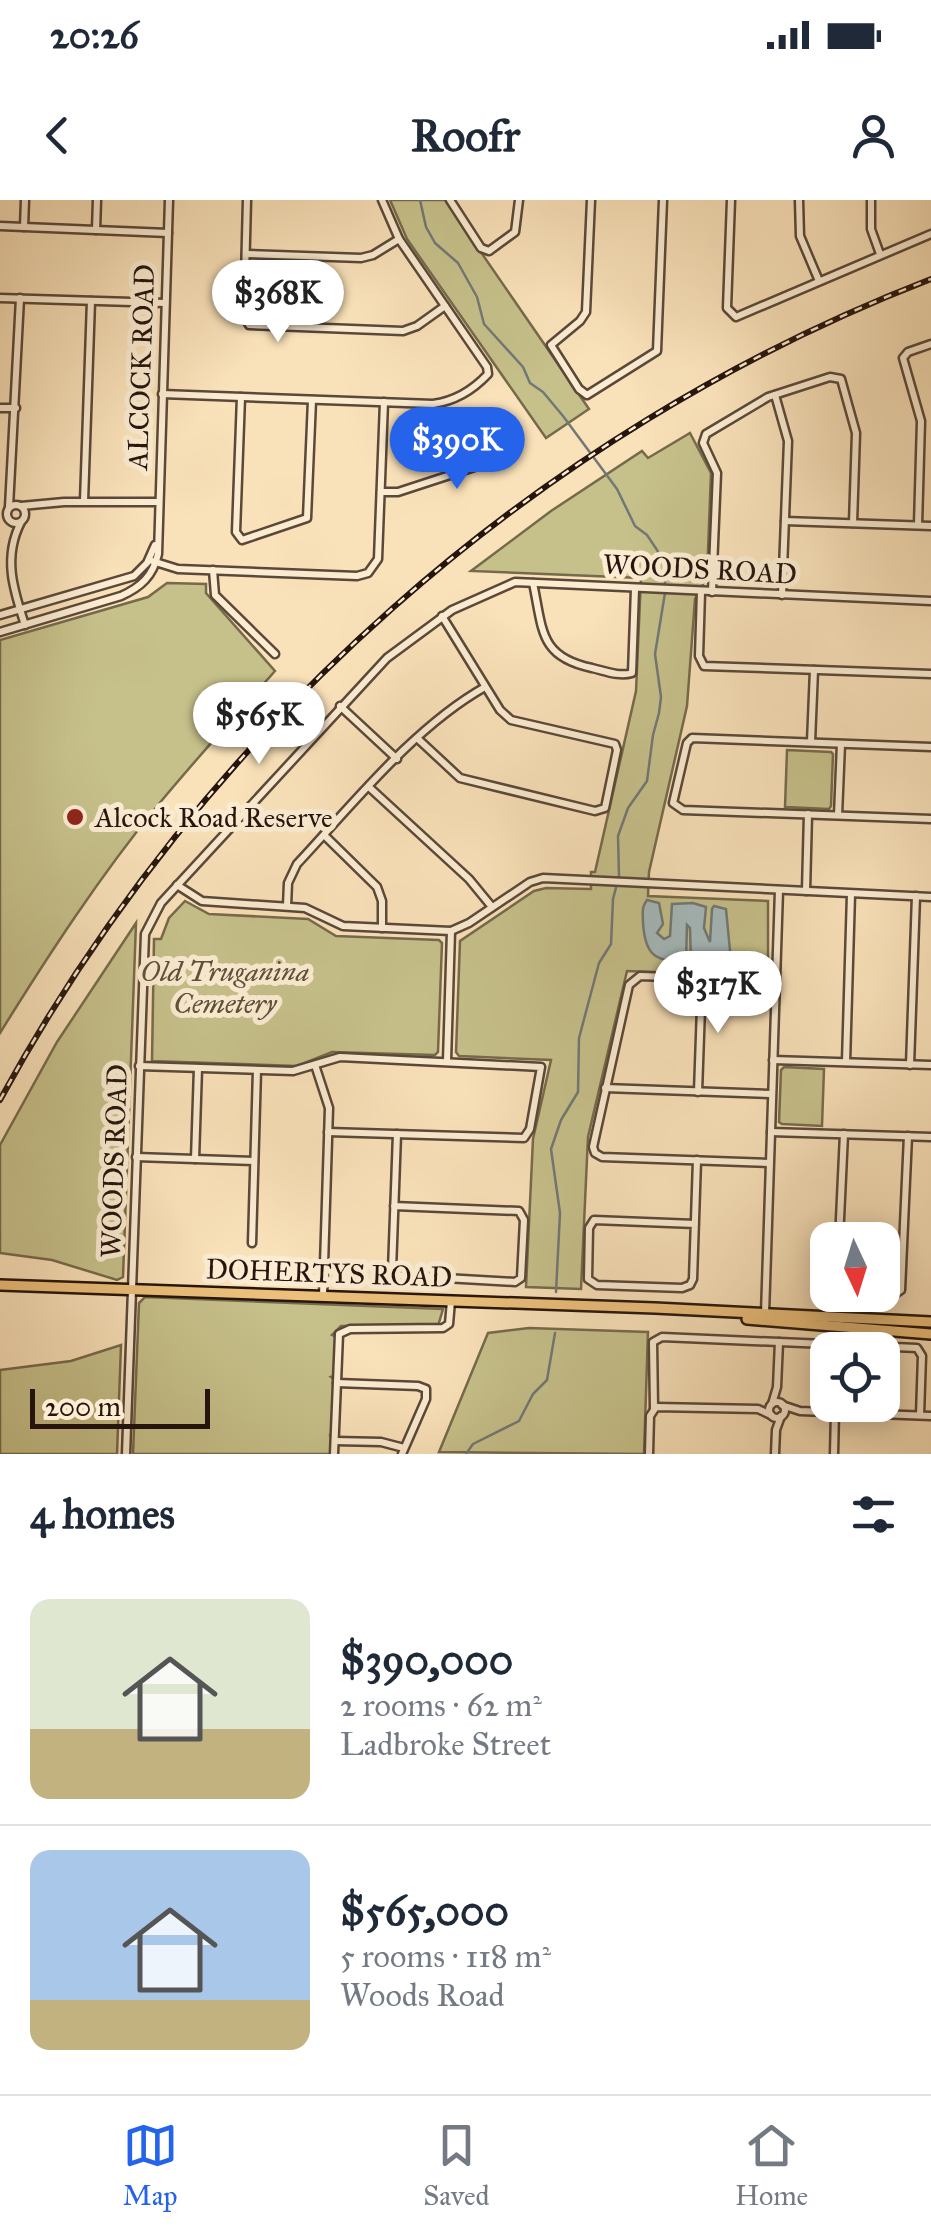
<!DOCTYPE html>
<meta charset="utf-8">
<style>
body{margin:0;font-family:"IM FELL Great Primer",serif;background:#f2f2f3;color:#1f2937;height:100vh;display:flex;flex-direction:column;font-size:38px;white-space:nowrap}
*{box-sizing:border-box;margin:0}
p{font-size:32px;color:#747a83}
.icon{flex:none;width:55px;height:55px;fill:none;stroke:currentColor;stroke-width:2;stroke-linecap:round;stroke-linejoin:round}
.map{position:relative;height:1254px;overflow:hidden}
.drawer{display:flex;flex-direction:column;background:#fff;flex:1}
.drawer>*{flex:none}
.needle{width:65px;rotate:176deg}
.tools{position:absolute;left:810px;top:1022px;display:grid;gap:20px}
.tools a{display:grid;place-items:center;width:90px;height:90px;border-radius:20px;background:#fff;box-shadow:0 5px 25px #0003;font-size:50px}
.scale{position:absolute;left:30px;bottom:25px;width:180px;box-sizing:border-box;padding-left:10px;border:5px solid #26150e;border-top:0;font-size:28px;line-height:35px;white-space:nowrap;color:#26150e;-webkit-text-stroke:8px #fbecd2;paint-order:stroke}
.price{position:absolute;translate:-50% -85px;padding:0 22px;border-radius:35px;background:#fff;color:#222;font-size:32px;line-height:65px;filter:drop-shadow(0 2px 5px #0008)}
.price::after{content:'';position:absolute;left:50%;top:60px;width:30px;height:22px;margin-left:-15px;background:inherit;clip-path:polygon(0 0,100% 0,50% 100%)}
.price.selected{background:#2563eb;color:#fff}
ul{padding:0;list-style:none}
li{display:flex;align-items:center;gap:30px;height:250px;padding:0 30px}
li+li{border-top:2px solid #e0e1e3}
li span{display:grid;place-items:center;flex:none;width:280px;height:200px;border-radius:20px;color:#555}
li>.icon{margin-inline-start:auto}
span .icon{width:120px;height:120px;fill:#fffc;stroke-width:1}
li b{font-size:42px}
h2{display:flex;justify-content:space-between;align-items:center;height:120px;padding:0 30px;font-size:42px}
.status{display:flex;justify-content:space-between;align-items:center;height:70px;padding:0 50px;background:#fff;direction:ltr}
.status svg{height:28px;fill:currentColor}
header{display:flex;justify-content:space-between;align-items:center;height:130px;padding:0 30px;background:#fff;font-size:45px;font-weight:800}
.menu{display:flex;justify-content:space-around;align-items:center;height:140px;border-top:2px solid #e0e1e3;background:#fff;font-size:28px;color:#747a83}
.menu a{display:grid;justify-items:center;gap:5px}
.menu .selected{color:#2563eb}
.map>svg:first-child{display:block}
</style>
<div class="status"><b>20:26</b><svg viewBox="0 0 49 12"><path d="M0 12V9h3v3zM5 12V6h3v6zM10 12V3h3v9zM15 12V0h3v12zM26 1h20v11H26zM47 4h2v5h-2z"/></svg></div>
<header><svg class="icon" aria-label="back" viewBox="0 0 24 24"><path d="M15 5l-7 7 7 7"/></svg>Roofr<svg class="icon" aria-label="person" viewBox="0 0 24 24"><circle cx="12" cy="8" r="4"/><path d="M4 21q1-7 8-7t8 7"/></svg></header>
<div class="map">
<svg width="931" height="1254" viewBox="0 0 931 1254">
<rect width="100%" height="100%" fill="#f9e1b9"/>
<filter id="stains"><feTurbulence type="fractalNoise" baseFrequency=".002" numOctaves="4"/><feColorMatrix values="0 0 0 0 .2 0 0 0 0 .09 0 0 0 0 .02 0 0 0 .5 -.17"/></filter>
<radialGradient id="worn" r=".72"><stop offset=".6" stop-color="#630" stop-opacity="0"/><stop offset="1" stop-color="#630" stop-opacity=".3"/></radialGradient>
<g fill="#c6c08a" stroke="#766a4c" stroke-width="2.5">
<path d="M390,0H445L589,209L546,238L407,39Z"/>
<path d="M690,233L711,273L707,377L695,399L687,506L649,672L648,696L768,701V773L765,776L627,771L588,937L581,1089L526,1087L533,939L551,860L459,856L456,852L460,741L534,691L546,688L591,689V672H595L636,491L641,378L471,371L551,311L642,251L648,258Z"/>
<path d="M167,383L206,384V393L275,471C236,515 196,559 158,605C100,676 49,754 0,833V440L148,397Z"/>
<path d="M787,550L831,552L833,554L831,606L829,609L785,607Z"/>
<path d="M185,701L209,714L308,719L336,736L439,740L442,743L438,852L435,855L332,852L297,866L152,861L154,739H161L169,718Z"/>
<path d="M136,723L123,1077L117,1080L52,1060L0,1053V945L57,842Z"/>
<path d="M784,867L824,869L822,926L782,924L779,922L781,870Z"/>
<path d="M145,1097L443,1109L438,1126H341L332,1135L336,1137L334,1176L331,1177L334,1179L332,1235H329L332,1236L331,1254H133L139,1103Z"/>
<path d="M529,1128L648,1132L644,1254L439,1252L488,1133Z"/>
<path d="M121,1145L117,1254H0V1170L71,1161Z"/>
</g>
<path fill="#a5babc" stroke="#727876" stroke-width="2.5" d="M647,700L659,703L663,724L657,733L664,739L670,736L672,704L693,703L706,707L704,728L710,742L712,709L714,706L726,709L731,761L691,763L690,728L687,725L686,762C654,762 645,754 643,723C643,713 641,708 647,700Z"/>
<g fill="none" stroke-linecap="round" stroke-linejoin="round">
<g stroke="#727876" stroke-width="2.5">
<path d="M420,0L426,27L435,43L458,63L477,97L484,124L523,167L530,183L543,192L563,216L617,289L635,326L647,335L657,350L665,368V385"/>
<path d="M556,1092L560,1013L551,949L561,920L578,892L579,838L599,763L611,744L613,699L619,676L618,636L628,608L647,581L653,535L659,513L661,497L655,454L665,393"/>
<path d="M466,1254L473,1244L519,1221L533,1194L547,1180L555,1133"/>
</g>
<defs>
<g id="minor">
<path d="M247,0L244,115L249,125L403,131L417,126L445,106"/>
<path d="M450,0L481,48L489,51L515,32L519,0"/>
<path d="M591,0L586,112L580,121L551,145L579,189L587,195L657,151L663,0"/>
<path d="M731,0L727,108L736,117L931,34"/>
<path d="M799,0L800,36L819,81"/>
<path d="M871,0V29L880,54"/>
<path d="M0,26L168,33"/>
<path d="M24,27L25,0"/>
<path d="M96,30L97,0"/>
<path d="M246,54L361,58L373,55L399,39"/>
<path d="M0,98L165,103"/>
<path d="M162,194L433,204C455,201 473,190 488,174L487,167L399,39L382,0"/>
<path d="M775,195L788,241L782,395"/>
<path d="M241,197L236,332L242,340L307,318L312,200"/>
<path d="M0,208H16"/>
<path d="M381,292H398L496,260L504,248"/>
<path d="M84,301L91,101"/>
<circle cx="16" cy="314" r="9"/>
<path d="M21,306L64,302H159"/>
<path d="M9,307L20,98"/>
<path d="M785,321L931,326"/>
<path d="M21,322C3,357 13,389 25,425"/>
<path d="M918,325L921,221L903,158L908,152L931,144"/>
<path d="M149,360L178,369L357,376L368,373L378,359L384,202"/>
<path d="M213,370L215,395L275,454"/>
<path d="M533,383C543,430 539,457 592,468C605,471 619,477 632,473L635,389"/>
<path d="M701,392L699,456L704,466L931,474"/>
<path d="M712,392L717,273L703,243L706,234L768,197L830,177L841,179L856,233L853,323"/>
<path d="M0,415L134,376L147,363L155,345"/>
<path d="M0,432L121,396C141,387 153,376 158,354L169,0"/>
<path d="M340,506L397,559"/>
<path d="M417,538L460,578L595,611L605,608L617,550L615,544L511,520L500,510L442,416"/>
<path d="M811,542L814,470"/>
<path d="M931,547L692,538L687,543L673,603L683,610L931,619"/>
<path d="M370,588L469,679L492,707"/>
<path d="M838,615L841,544"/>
<path d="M324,635L377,687L382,701V728"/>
<path d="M177,685L202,701L305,708L343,726L451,731L469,723L530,682L543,678L931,697"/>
<path d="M806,691L808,614"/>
<path d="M287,706L288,683L297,664C353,604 414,527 485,487"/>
<path d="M773,860L931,865"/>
<path d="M447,861L451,731"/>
<path d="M846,862L851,694"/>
<path d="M315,865L329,908L323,1096"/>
<path d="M910,865L916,696"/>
<path d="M139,866L293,871L340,857L541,867L530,929L524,938L328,932"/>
<path d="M605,888L771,894"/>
<path d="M698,892L702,779"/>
<path d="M771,932L931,937"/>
<path d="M136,957L254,961"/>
<path d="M195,959L198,868"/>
<path d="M769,963L602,957L595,953L593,947L629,785L640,776L776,781"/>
<path d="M394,1006L519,1011L524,1020L521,1078L515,1082L393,1075L392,1070L397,934"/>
<path d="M695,1024L594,1020L589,1028L588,1079L597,1085L682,1088L690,1085L693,1079L697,960"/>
<path d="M839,1040L844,934"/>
<path d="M252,1043L257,870"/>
<path d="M862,1095L892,1096L901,1090L908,936"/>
<path d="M765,1114L779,690"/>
<path d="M337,1183L418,1186L426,1189V1199L402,1254"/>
<circle cx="777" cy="1210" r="8"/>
<path d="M772,1204L777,1187L779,1142"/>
<path d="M782,1205L800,1211L931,1216"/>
<path d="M654,1208L653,1142L662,1137L917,1148L922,1156L920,1215"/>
<path d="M335,1241L381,1242L404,1248"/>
<path d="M126,1254L145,734L161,703L387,458L452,410L515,382L931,401"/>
<path d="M334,1254L339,1134L350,1129L443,1128L449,1124L451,1101"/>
<path d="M649,1254L650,1216L656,1207L758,1209L771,1215"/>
<path d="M775,1254L776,1230L781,1216"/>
<path d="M834,1254L835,1212"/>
</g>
<g id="major">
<path d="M0,1085L655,1108L931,1122"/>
<path d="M747,1119L931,1134"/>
</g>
</defs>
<use href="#minor" stroke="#5b4839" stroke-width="11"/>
<use href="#major" stroke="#26150e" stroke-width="14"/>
<use href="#minor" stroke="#fbecd2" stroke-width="6"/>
<use href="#major" stroke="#ecc07c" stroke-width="9"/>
<defs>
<path id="rail" d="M0,900C202,529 537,231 931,79"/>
</defs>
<use href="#rail" stroke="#26150e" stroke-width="6"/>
<use href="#rail" stroke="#fbecd2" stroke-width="2.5" stroke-dasharray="8" stroke-linecap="butt"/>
</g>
<circle fill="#8f2418" stroke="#fbecd2" stroke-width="4" cx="75" cy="617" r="10"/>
<g text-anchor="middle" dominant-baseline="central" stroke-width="10" stroke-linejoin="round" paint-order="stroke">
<g font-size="28" fill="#26150e" stroke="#fbecd2">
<text transform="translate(141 167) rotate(-88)">ALCOCK ROAD</text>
<text transform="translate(700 369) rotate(3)">WOODS ROAD</text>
<text transform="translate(114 961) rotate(-88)">WOODS ROAD</text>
<text transform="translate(329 1073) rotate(2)">DOHERTYS ROAD</text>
</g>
<g font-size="28" fill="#26150e" stroke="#fbecd2" text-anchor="start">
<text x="95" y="617">Alcock Road Reserve</text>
</g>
<g font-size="28" font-style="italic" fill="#5e5139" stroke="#fbecd2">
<text x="225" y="771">Old Truganina<tspan x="225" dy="32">Cemetery</tspan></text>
</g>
</g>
<rect width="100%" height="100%" filter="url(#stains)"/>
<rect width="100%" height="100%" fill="url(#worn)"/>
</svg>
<div class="tools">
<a><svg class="needle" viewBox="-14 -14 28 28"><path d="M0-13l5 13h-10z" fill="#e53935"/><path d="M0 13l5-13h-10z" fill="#747a83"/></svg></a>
<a><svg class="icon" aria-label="locate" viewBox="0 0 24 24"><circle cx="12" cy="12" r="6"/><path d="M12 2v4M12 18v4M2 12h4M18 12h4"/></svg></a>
</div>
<div class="scale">200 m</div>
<b class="price" style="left:278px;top:145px">$368K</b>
<b class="price selected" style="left:457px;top:292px">$390K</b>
<b class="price" style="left:259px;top:567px">$565K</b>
<b class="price" style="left:718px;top:836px">$317K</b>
</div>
<section class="drawer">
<h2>4 homes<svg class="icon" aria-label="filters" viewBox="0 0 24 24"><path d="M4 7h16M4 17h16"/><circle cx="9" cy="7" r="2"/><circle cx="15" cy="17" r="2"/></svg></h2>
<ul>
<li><span style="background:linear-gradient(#dfe7d0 65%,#c2b280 0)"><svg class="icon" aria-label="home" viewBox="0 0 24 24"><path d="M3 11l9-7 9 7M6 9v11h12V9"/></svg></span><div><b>$390,000</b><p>2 rooms · 62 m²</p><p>Ladbroke Street</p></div></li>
<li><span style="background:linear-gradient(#a9c7e8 75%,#c2b280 0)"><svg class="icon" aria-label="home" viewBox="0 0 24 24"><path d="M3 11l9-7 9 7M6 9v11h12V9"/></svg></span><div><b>$565,000</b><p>5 rooms · 118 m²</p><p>Woods Road</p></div></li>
</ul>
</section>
<nav class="menu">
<a class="selected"><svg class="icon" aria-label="map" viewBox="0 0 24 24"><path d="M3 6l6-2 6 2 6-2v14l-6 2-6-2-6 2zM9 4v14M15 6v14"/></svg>Map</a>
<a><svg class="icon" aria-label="saved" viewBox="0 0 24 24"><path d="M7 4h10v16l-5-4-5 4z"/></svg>Saved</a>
<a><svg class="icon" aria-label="home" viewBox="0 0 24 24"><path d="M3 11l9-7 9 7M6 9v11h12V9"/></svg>Home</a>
</nav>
